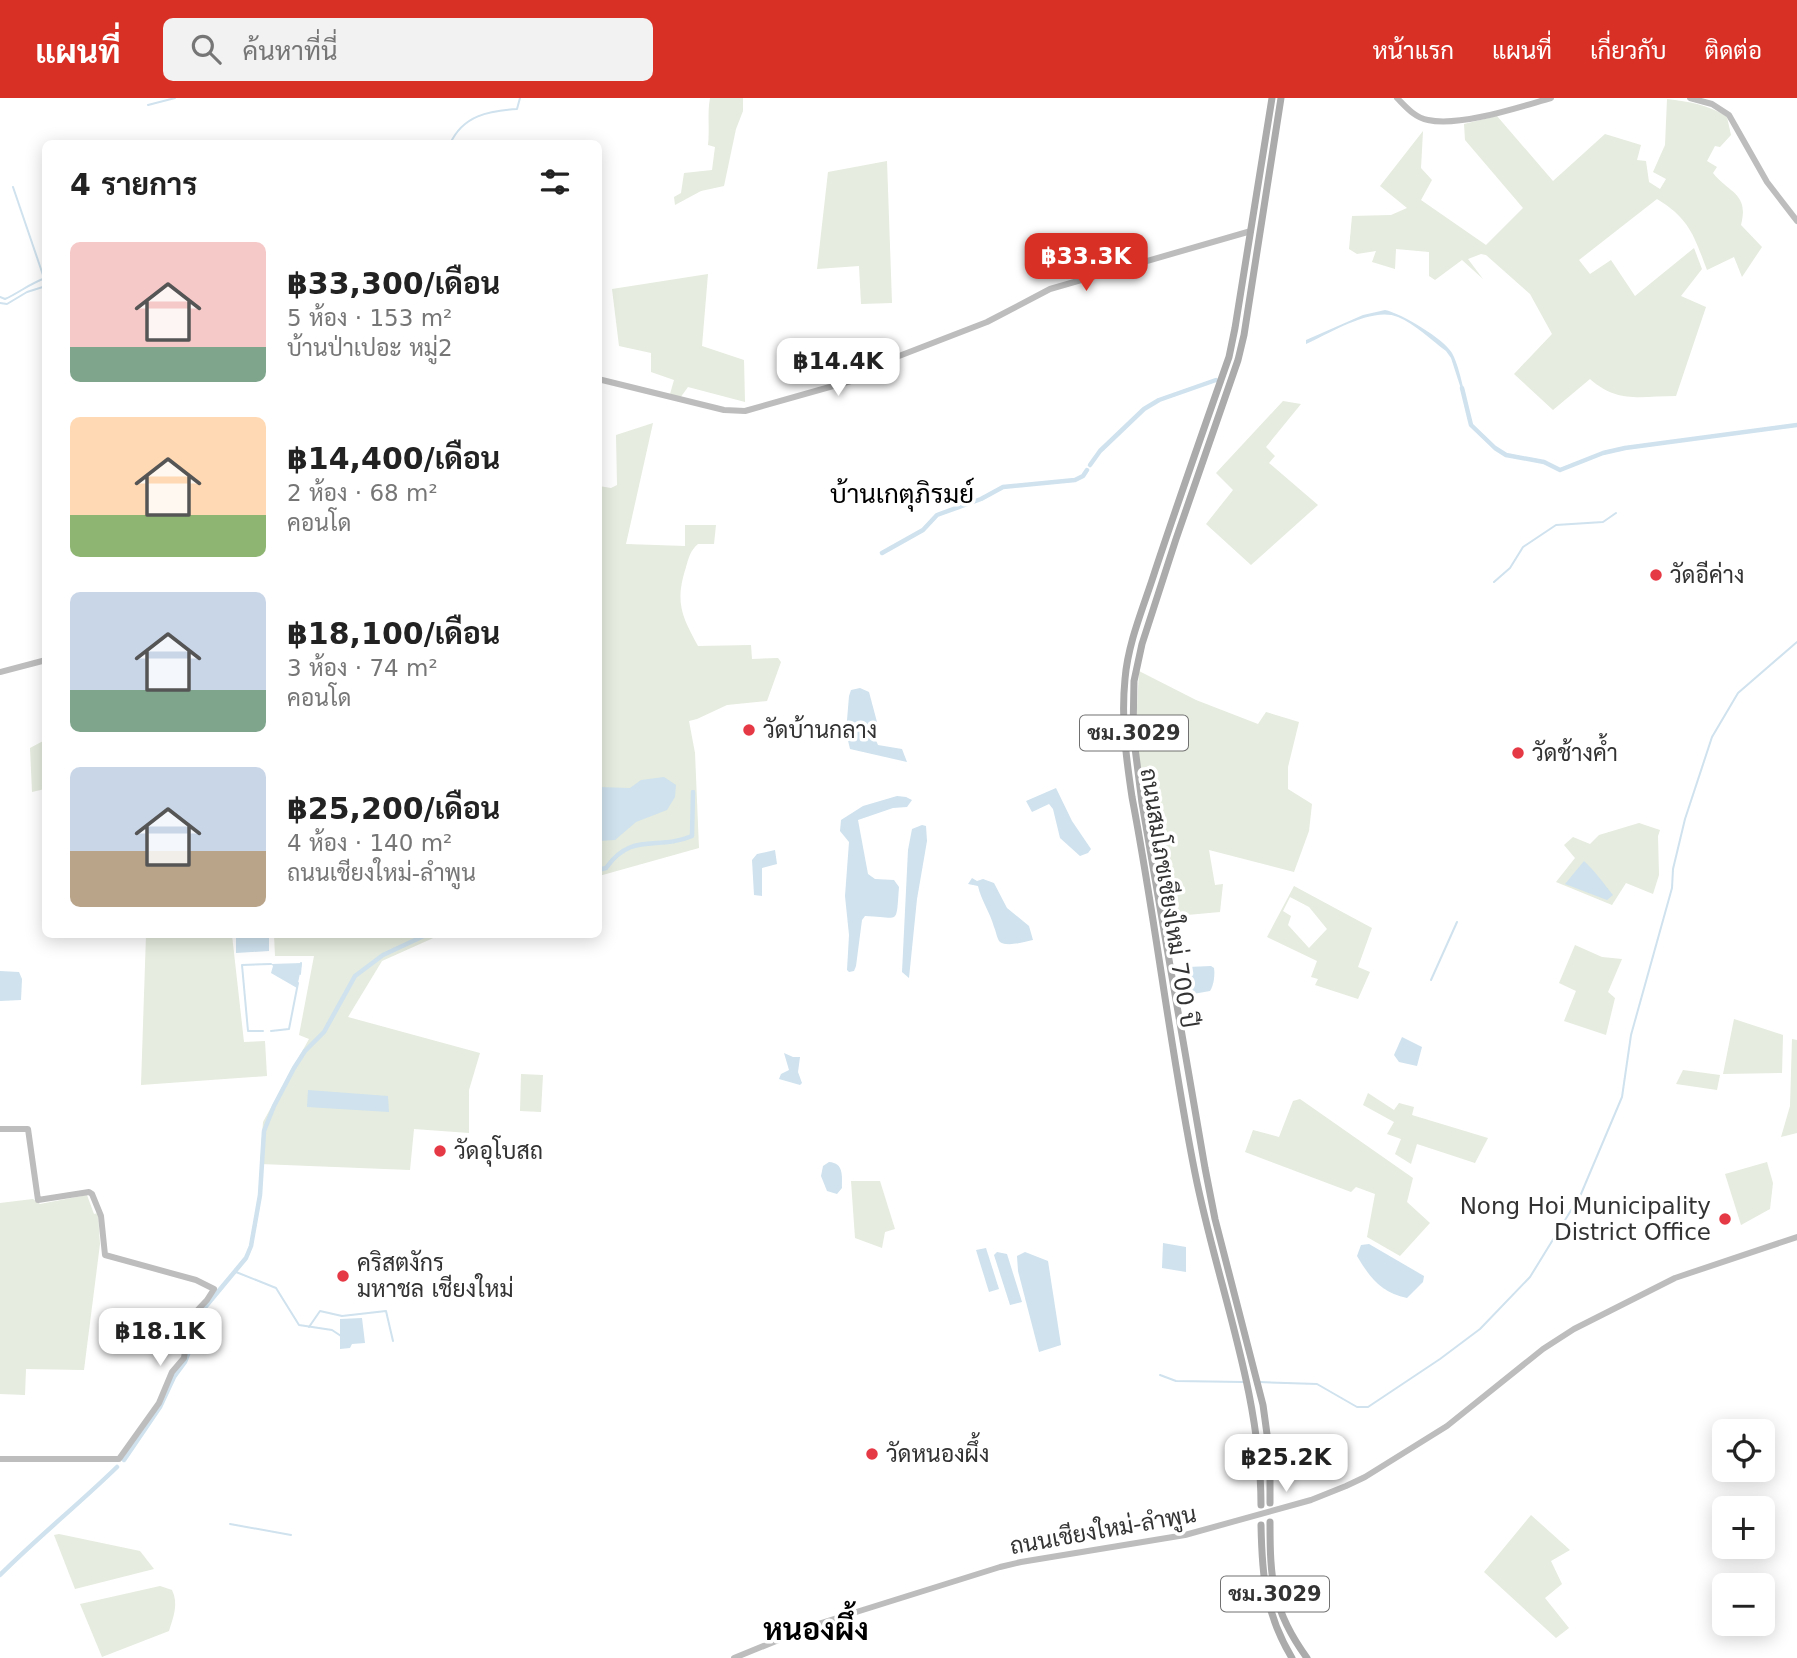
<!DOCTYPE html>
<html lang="th">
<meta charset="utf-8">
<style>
body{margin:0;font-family:"DejaVu Sans",Sarabun,sans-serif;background:#f2f2f2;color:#222;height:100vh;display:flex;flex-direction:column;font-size:26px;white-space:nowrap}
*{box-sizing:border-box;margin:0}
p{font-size:23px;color:#767676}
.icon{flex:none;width:38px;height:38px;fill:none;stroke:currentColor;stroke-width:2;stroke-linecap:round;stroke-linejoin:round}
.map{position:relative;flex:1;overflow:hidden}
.drawer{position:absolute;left:42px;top:42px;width:560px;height:798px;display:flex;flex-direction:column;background:#fff;border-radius:10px;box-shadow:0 4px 18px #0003}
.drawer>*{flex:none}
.controls{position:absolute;left:1712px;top:1321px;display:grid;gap:14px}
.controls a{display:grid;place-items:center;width:63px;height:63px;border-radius:10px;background:#fff;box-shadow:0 4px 18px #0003;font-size:35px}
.price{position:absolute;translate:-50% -60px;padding:0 16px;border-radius:14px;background:#fff;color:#222;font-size:23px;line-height:46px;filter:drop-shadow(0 2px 4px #0008)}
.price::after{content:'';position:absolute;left:50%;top:42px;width:21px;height:16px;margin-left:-10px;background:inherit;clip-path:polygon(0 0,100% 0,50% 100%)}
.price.current{background:#d93025;color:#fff}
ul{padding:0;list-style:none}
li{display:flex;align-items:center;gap:21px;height:175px;padding:0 28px}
li span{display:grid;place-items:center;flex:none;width:196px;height:140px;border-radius:10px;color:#555}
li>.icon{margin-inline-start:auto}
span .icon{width:84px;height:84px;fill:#fffc;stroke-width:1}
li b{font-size:30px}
h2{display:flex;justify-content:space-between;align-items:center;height:84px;padding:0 28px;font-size:30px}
header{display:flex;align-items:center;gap:42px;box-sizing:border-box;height:98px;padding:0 35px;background:#d93025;color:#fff}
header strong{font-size:33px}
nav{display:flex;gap:38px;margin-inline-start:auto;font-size:24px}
.search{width:490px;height:63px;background:#f2f2f2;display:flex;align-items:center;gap:18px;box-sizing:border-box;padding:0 24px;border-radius:10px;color:#767676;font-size:26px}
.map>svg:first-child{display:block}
</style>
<header>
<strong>แผนที่</strong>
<div class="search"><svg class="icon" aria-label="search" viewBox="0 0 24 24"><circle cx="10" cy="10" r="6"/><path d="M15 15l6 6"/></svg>ค้นหาที่นี่</div>
<nav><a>หน้าแรก</a><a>แผนที่</a><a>เกี่ยวกับ</a><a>ติดต่อ</a></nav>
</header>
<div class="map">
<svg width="1797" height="1560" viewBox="0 0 1797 1560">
<rect width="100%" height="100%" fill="#fff"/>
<g fill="#e6ecdf" fill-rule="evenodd">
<path d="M710,0H743V13L736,31L724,88L701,93L675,107L674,99L681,95L684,75L712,72L715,49L708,47C710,31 707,16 710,0Z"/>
<path d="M1667,1C1689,4 1708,6 1727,19L1731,37L1720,49L1715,48L1707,63L1717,69L1713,75C1730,96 1749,95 1741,127L1762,149L1742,179L1734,159L1707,172C1694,138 1690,121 1657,101L1579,162L1590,176L1611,162L1635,198L1694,150L1702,171L1681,198L1706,209L1676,298C1641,298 1618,306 1590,281L1553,312L1514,276L1552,236L1530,196L1486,157L1481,156L1468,161L1483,181L1462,162L1435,182L1429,178V154L1396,151L1395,171L1372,164L1376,153L1357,156L1349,151L1352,118L1391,117L1407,110L1380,88L1423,33L1421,70L1432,82L1421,102L1486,147L1523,110L1465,42L1464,26L1497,18L1553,83L1605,36L1641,47L1637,62L1646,63L1649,84L1660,91L1666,81L1653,74L1665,47Z"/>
<path d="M887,63L892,205L861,206L859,168L817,171L828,74Z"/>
<path d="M708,176L702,248L744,262L745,304L688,289L680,300L670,296L674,282L651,274V255L619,248L612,191Z"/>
<path d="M1283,303L1301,306L1266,349L1275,358L1269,365L1318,407L1251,467L1206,426L1233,392L1216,375Z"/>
<path d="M653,325L626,446L685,448V427H716L714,446H698C690,453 689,459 686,469C675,504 681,517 698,548L751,547L752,561L778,560L781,564L767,603L727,607L697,621L689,623L695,655L699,750L599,778V388L611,390L617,387L616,337Z"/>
<path d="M1139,573L1196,602L1258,626L1266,614L1299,624L1288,669V691L1312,706L1309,733L1294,774L1209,752L1215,787L1223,786L1220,814L1165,819L1138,658L1136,629Z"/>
<path d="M45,642V691L32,694L30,650Z"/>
<path d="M1639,725L1660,732L1658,738L1659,777L1653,796L1626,785L1612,807L1556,784L1575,760L1564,747L1573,739L1590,746L1599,737Z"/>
<path d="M1294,788L1372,830L1358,869L1370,874L1358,901L1315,887L1318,881L1311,879L1317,863L1267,839ZM1290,799L1309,809L1327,831L1309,850L1288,827L1291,818L1283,813Z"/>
<path d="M146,837H232L244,944L265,943L267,978L141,987Z"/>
<path d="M274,837H440L382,863L348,919L480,955L469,992V1035L414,1031L410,1072L260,1066L263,1024L309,941L299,937L314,858H275Z"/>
<path d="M1575,847L1602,859L1622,861L1608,894L1615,900L1606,937L1564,923L1576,893L1559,885Z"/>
<path d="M1734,921L1783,937L1782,975L1723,976Z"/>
<path d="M1792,941L1797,942V1035L1781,1039L1790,1008Z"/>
<path d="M1683,972L1720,977L1717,992L1676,986Z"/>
<path d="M521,976L543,977L541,1014L520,1013Z"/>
<path d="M1368,995L1394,1012L1399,1005L1414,1009L1412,1017L1488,1040L1475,1065L1417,1046L1411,1066L1395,1056L1401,1041L1387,1036L1394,1024L1363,1007Z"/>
<path d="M1300,1001L1413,1080L1407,1104L1430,1125L1400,1158L1367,1139L1375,1096L1356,1089L1351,1094L1245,1054L1253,1032L1279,1039L1293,1003Z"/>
<path d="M1767,1064L1773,1085L1770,1111L1741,1127L1725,1076Z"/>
<path d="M851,1083H880L895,1131L885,1134L882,1150L855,1140Z"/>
<path d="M87,1097L94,1116L98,1115L100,1146L84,1272L26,1271L25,1297L0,1296V1105L33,1101L40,1106Z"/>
<path d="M1531,1417L1570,1452L1551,1463L1562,1486L1545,1500L1569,1530L1556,1540L1484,1474Z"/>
<path d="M59,1436L140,1453L154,1471L75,1491L54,1437Z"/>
<path d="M160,1488L172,1492C179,1506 173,1520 169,1533L102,1559L80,1506Z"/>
</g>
<g fill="#cfe2ee">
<path d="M1385,212C1401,215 1444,241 1452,255C1458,266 1461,281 1464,293L1462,294L1451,260L1446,253C1431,242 1415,226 1398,219C1373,208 1330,235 1306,246V242L1363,217Z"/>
<path d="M860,590L869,594L877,624L874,638L878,647L902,651L907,664L850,651L846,634L849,598L851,592Z"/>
<path d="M664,679L676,687L675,699L667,712L636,724L615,742L599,743V689L630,690L641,682Z"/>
<path d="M1056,690L1072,723L1091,751L1088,755L1080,758L1060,740L1053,711L1049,706L1032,714L1026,703Z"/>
<path d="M897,698L906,699L912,702L907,709L893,710L858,722L868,776L875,781L894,782L899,789C896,829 900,819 865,818L862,822L856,868L854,873L849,874L847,872L849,837L845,798L849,744L840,733L841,722L863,708Z"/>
<path d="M922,727L926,728L927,743L917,801L909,880L902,874L908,752L912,731Z"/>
<path d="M775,752L777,766L762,770V798L754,797L752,762L757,756Z"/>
<path d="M1584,763C1596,774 1603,785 1613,797L1607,802L1565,786Z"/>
<path d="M972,780L977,783L983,781L994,785L1007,810L1029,828L1033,842C1025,844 1007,849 1000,844C997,841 996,833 994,829C990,814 981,802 978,788L968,786Z"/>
<path d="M236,837H269V853L236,855Z"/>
<path d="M302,865L297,890L271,875L273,868L271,866Z"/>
<path d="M1211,868L1214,870C1215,876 1214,887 1210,893L1193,896L1188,887V869Z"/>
<path d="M0,873L19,874L22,881L21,902L0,903Z"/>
<path d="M1402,939L1422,949L1417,968L1399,964L1394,957Z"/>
<path d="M784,955L793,959H800L798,974L802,985L800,987L779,981L781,976L789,972Z"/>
<path d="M308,992L388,998L389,1014L307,1009Z"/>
<path d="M829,1064C844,1065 842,1078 842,1090L837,1096L827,1093L821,1078L823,1068Z"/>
<path d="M1163,1145L1186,1149V1174L1162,1170Z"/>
<path d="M1369,1146L1424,1178L1423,1184L1407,1200C1382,1195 1370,1180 1357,1158L1361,1147Z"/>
<path d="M986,1150L999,1191L989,1194L976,1152Z"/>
<path d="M997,1154L1007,1156L1022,1204L1010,1207L994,1157Z"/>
<path d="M1025,1154L1048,1163L1061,1247L1039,1254L1018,1173L1017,1158Z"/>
<path d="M362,1220L365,1245L352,1246L350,1250L340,1251V1221Z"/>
</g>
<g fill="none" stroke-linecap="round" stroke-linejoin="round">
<g stroke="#cfe2ee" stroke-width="2">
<path d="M148,7L175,0"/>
<path d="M450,46C463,17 489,13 517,11L520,0"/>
<path d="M13,89L44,180"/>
<path d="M0,199L5,201C19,195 30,185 46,180"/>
<path d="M0,205L7,206L27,194L46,188"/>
<path d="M1494,484L1510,470L1523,449L1556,427L1603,424L1616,415"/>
<path d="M300,876L301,865"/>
<path d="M1431,882L1457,824"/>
<path d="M263,933H248L242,867L271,866"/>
<path d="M271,933L289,931L298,885"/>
<path d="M236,1174L276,1190L299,1227L332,1232L341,1238"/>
<path d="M309,1229L320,1213L342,1218L386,1213L393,1243"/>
<path d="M1160,1277L1176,1283L1243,1284"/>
<path d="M1259,1284L1317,1286L1357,1309H1368L1440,1261L1480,1231L1530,1179L1581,1096L1622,999L1631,937L1672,790L1673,771L1685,721L1712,639L1738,595L1797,544"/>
<path d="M230,1426L291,1437"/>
</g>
<g stroke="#cfe2ee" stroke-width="4.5">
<path d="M1462,290L1471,327L1495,350L1506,357L1544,364L1560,372L1603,355L1625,350L1797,327"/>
<path d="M1090,367L1100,353L1144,311L1159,302L1216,282"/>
<path d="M882,455L923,432L937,417L981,401L1003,389L1075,382L1083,378L1087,372"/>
<path d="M598,772L606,770C632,733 657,753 692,738L693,694"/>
<path d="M124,1362L160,1309L174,1279L185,1264L190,1251L197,1219L246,1160L251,1148L260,1097L264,1033L274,1008L294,970L305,953L324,934L355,878L383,857L428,836"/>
<path d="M0,1477C38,1439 79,1406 117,1369"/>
</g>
<g stroke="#bdbdbd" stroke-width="6">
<path d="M1397,0C1406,9 1415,20 1428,22C1460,29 1519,9 1551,0"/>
<path d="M1690,0L1712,6L1729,17L1767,84L1797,123"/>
<path d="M598,281L724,312L745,313L865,279L899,258L987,224L1050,191L1251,133"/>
<path d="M0,574L46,562"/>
<path d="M0,1031H28L38,1102L89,1094L92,1096L101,1118L105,1157L196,1182L214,1191L207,1202L190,1220L184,1260L172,1274L159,1305L119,1361H0"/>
<path d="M734,1560L818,1526L1000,1469L1021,1464L1185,1437L1311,1402L1346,1388L1365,1379L1447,1328L1543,1251L1574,1231L1675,1180L1797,1139"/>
</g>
<g stroke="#ababab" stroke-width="7">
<path d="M1270,1405V1358L1263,1307L1215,1121L1205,1070L1142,705L1133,634L1134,583L1142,546L1176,441L1238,262L1244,237L1281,0"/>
<path d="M1261,1407C1261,1293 1217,1186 1195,1075C1170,951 1156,824 1132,699C1126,659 1121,621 1125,581C1128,544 1144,508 1155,473C1179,401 1204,330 1229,259L1235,230L1272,0"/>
<path d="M1270,1424C1270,1481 1272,1512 1307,1560"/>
<path d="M1261,1427C1262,1478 1265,1515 1292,1560"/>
</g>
</g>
<g fill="#e63946" stroke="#fff" stroke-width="2.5">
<circle cx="1656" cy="477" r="7"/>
<circle cx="749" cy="632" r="7"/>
<circle cx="1518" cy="655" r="7"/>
<circle cx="440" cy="1053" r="7"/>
<circle cx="1725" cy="1121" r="7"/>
<circle cx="343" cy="1178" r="7"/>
<circle cx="872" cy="1356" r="7"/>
</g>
<g text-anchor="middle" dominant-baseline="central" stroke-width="7" stroke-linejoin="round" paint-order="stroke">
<g fill="#fff" stroke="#707070" stroke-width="2">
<rect x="1080" y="617.5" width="108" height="35" rx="5"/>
<rect x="1221" y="1478.5" width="108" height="35" rx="5"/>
</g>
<g font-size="21" font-weight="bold" fill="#333">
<text x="1134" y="635">ชม.3029</text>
<text x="1275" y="1496">ชม.3029</text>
</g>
<g font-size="23" fill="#333" stroke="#fff" text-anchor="start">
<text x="1670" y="477">วัดอีค่าง</text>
<text x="763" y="632">วัดบ้านกลาง</text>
<text x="1532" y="655">วัดช้างค้ำ</text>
<text x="454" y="1053">วัดอุโบสถ</text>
<text x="1711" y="1108" text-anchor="end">Nong Hoi Municipality<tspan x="1711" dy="26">District Office</tspan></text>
<text x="357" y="1165">คริสตงักร<tspan x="357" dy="26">มหาชล เชียงใหม่</tspan></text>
<text x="886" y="1356">วัดหนองผึ้ง</text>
</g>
<g font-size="23" fill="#333" stroke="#fff">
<text transform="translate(1169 800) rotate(81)">ถนนสมโภชเชียงใหม่ 700 ปี</text>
<text transform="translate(1103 1432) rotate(-10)">ถนนเชียงใหม่-ลำพูน</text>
</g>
<g font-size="26" fill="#000" stroke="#fff">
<text x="902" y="396">บ้านเกตุภิรมย์</text>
</g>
<g font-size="30" font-weight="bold" fill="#000" stroke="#fff">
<text x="816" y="1531">หนองผึ้ง</text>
</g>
</g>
</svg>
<div class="controls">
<a><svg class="icon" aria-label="locate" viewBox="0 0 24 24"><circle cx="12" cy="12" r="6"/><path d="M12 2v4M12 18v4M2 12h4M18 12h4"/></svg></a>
<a>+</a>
<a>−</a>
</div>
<b class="price current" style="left:1086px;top:195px">฿33.3K</b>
<b class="price" style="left:838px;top:300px">฿14.4K</b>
<b class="price" style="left:160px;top:1270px">฿18.1K</b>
<b class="price" style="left:1286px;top:1396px">฿25.2K</b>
<section class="drawer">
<h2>4 รายการ<svg class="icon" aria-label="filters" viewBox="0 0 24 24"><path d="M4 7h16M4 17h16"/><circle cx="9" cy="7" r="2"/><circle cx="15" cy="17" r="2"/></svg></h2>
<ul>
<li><span style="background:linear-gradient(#f6c9c9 75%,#7fa58c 0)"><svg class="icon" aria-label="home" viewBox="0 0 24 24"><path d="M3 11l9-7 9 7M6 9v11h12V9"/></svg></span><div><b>฿33,300/เดือน</b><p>5 ห้อง · 153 m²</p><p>บ้านป่าเปอะ หมู่2</p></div></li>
<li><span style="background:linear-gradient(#ffd9b3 70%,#8fb573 0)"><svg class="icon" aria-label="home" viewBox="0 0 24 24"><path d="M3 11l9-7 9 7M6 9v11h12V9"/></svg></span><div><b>฿14,400/เดือน</b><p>2 ห้อง · 68 m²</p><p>คอนโด</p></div></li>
<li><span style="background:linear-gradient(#c9d6e8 70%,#7fa58c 0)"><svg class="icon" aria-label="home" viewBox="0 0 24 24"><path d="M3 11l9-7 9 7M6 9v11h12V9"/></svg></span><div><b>฿18,100/เดือน</b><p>3 ห้อง · 74 m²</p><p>คอนโด</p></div></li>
<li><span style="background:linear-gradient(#c9d6e8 60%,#b9a48a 0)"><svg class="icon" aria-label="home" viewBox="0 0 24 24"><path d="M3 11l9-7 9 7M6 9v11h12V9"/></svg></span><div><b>฿25,200/เดือน</b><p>4 ห้อง · 140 m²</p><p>ถนนเชียงใหม่-ลำพูน</p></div></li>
</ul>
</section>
</div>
